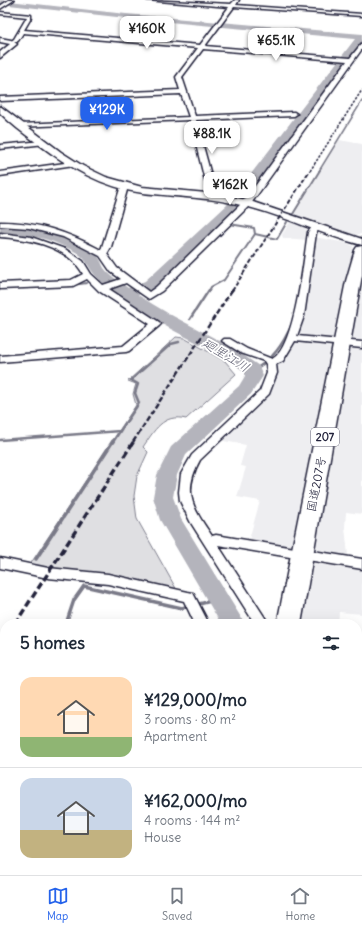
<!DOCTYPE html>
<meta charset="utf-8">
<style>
body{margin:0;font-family:Delius,"Klee One",sans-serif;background:#f6f6f7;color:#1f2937;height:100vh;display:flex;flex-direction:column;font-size:15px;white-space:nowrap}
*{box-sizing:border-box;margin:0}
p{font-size:13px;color:#747a83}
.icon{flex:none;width:22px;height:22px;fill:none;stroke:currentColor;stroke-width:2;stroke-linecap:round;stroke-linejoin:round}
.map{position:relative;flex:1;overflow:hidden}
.drawer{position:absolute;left:0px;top:619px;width:362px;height:256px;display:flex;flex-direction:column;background:#fff;border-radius:16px 16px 0 0;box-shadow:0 4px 16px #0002}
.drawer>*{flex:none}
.price{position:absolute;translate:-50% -34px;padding:0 9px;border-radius:8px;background:#fff;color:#222;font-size:13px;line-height:26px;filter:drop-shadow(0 1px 2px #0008)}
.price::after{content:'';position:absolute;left:50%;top:24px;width:12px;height:9px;margin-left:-6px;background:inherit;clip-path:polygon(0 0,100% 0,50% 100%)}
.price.current{background:#2563eb;color:#fff}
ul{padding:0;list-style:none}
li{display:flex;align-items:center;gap:12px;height:100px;padding:0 20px}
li+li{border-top:1px solid #e0e1e3}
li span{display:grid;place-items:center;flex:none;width:112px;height:80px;border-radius:12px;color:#555}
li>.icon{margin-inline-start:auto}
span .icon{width:48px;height:48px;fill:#fffc;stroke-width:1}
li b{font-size:17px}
h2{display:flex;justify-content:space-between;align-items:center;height:48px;padding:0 20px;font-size:17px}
.tabs{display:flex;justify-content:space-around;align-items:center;height:56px;border-top:1px solid #e0e1e3;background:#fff;font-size:11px;color:#747a83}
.tabs a{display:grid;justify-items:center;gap:2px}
.tabs .current{color:#2563eb}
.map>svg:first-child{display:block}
</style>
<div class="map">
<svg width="362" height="875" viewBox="0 0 362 875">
<rect width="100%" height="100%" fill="#fff"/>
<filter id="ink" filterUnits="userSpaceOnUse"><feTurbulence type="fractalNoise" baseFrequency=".025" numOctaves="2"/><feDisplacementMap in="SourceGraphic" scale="8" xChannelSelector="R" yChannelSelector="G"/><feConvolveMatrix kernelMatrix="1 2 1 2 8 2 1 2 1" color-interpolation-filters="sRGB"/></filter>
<g filter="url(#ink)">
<g fill="#eeeef1">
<path d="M339,140L362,144V234L352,235L294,215Z"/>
<path d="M290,222L300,225L309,231L314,237L347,243L353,246L351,265L294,552L248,543L260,501L237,497L246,467L240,466L246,445L218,440L268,393L275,358L289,338L296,315L308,240L283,238L282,235Z"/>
<path d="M362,277V514L346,512L345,527L349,564L362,566V614L339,612L338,624H299L354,308Z"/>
</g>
<path fill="#dfdfe2" stroke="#80808e" d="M176,337L184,338L225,361L236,374L186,419C163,413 154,431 143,447L148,452L137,476L134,496L137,519L178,592L43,569L31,563L136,405L133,394L136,384L128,381Z"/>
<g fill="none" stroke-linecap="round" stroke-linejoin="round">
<path stroke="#7a7a88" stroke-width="1.5" d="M319,171L362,101"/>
<g stroke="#7a7a88" stroke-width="2">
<path d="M293,214L320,170"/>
<path d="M255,234L277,239L287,222"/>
<path d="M101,280L106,278"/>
<path d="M72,285L87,283"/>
<path d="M209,291L211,287L224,280L255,234L254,228L217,222"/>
</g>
<g stroke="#7a7a88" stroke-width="2.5">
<path d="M190,319L209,290"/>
<path d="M253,370C273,360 283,344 292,324"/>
<path d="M0,440L120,431L139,403L135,393L138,384L131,380L171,344L179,342"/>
<path d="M113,442L120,431"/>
</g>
<g stroke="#7a7a88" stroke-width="3.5">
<path d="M36,559L113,441"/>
<path d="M195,605L219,599"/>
<path d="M66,624L74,600L84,586L182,608L189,606"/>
</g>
<path stroke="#7a7a88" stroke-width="4.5" d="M0,812L5,798"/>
<g fill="#b4b4bc" fill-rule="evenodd">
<path d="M0,0L126,14L362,34V41L237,211L155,287L138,295C177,321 221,338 259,366L263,376L251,394L186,455L177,475L173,497L181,519L245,624H221L160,520L153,497L157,475L171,447L239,386L245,376V372C221,354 195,342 169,328C152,319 136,308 120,297C111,290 102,283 95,275C84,261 88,258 70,249C48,238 25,233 0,233V225C25,224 76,234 94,252C99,256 101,262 104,268C110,276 120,282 128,288L145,281L227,205L355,39L126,18L0,4Z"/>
<path d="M357,821L362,823V862L357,860Z"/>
</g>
<defs>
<g id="street">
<path d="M9,0H14L0,9V6Z"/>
<path d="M147,0L231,4L235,0H239L236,5L362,14V16L234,7L205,46L350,58L362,43V49L250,205L162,291L149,299L126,283L109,289L159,322L161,324L159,326L129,351L126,352L0,362V356L123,346L150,324L99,291L87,279L73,286L0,289V283L71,280L83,274C68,246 29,239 0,237V233L31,237L65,249L83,261L91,274L103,285L121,279L111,272L100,256L63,237L29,228L0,226V222C39,222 67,232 101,250L120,189L124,185H130L131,187L127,190L111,247L107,254L117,268L149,292L156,287L244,201L347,61L203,49L182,77L195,116L294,112L297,114L294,116L196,120L217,197L213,199L209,197L190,120L17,127L16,126L19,124L189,117L181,94L0,101V97L180,90L176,77L198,48L23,33L18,41L12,43L10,42L14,39L27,17L0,14V12L31,15V18L24,30L200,45L229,7Z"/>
<path d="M43,141L45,142V144L0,149V145Z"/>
<path d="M72,162L74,163V165L0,176V172Z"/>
<path d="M313,226H319L320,228L316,233L304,316L297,336L362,342V348L295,341L283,361L276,364L277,373L269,394L200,460C182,493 193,508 212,536L216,535L362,559V569L218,545L269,624H255L191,523L180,501L179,492L181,474L192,455L260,391L267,373L266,364L264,361L241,353L222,341L224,339H230L247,349L272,359C295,349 304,257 308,232Z"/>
<path d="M0,558L48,568L108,574L188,592L193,593L209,624H195L184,601L108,584L48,578L0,568Z"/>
<rect x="357" y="668" width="5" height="12"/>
</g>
<g id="secondary">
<path d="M0,38L11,40L17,44L0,58V52L10,44L0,42Z"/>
<path d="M0,106L61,152L83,166L106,177L142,187L217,194L247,200L362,239V245C322,235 285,216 245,206C211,197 177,197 143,193C102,187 70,168 37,143C24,134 11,124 0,113Z"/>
</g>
<g id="highway">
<path d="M362,246V275L301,624H277L346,281L355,250L357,247Z"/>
<path d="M218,870H248L246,875H216Z"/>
</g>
</defs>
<use href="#street" stroke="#22223b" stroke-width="3"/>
<use href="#secondary" stroke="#22223b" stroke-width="3"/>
<use href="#highway" stroke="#22223b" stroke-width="3"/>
<use href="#street" fill="#fff" fill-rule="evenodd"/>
<use href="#secondary" fill="#fff" fill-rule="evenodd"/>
<use href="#highway" fill="#fff" fill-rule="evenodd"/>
<path stroke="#22223b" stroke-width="1.5" stroke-dasharray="2.5 1.5" stroke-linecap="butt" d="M310,171L362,90"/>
<path stroke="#22223b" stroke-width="2" stroke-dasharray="4.5 2" stroke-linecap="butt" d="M232,291L310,170"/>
<path stroke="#22223b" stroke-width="2.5" stroke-dasharray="5.5 2.5" stroke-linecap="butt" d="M133,442L232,290"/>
<path stroke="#22223b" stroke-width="3.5" stroke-dasharray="7 3.5" stroke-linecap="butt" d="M15,624L134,441"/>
<path stroke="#22223b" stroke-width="4.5" stroke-dasharray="8 4.5" stroke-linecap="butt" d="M0,646L5,639"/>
</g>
</g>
<g text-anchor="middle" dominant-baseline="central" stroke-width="3.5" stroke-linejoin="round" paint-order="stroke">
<rect fill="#fff" stroke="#646476" stroke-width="1" x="311" y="428" width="28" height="18" rx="3"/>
<g font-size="11" font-weight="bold" fill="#22223b">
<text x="325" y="437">207</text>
</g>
<g font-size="12" fill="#22223b" stroke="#fff">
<text transform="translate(316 484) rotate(-79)">国道207号</text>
</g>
<g font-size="13" font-style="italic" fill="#5c5c6f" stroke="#fff">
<text transform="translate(226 355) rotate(32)">廻里江川</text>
</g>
</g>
</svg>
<b class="price" style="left:147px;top:50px">¥160K</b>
<b class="price" style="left:276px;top:62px">¥65.1K</b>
<b class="price current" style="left:107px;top:131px">¥129K</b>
<b class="price" style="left:212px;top:155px">¥88.1K</b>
<b class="price" style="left:230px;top:206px">¥162K</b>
<section class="drawer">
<h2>5 homes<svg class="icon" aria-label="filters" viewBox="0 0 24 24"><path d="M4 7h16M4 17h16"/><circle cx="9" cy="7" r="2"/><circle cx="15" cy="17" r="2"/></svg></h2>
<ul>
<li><span style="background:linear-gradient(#ffd9b3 75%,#8fb573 0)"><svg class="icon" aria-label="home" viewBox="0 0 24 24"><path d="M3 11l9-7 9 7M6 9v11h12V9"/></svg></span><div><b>¥129,000/mo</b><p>3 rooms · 80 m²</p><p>Apartment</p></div></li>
<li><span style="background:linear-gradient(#c9d6e8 65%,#c2b280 0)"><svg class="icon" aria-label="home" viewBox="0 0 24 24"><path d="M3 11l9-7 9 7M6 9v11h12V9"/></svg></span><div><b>¥162,000/mo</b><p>4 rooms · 144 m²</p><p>House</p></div></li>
</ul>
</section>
</div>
<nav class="tabs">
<a class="current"><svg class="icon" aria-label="map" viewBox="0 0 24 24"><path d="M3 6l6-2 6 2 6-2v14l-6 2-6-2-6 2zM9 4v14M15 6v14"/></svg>Map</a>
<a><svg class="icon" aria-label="saved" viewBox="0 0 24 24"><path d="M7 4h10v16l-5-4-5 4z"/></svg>Saved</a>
<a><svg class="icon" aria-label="home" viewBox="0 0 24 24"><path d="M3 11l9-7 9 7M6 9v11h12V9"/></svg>Home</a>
</nav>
